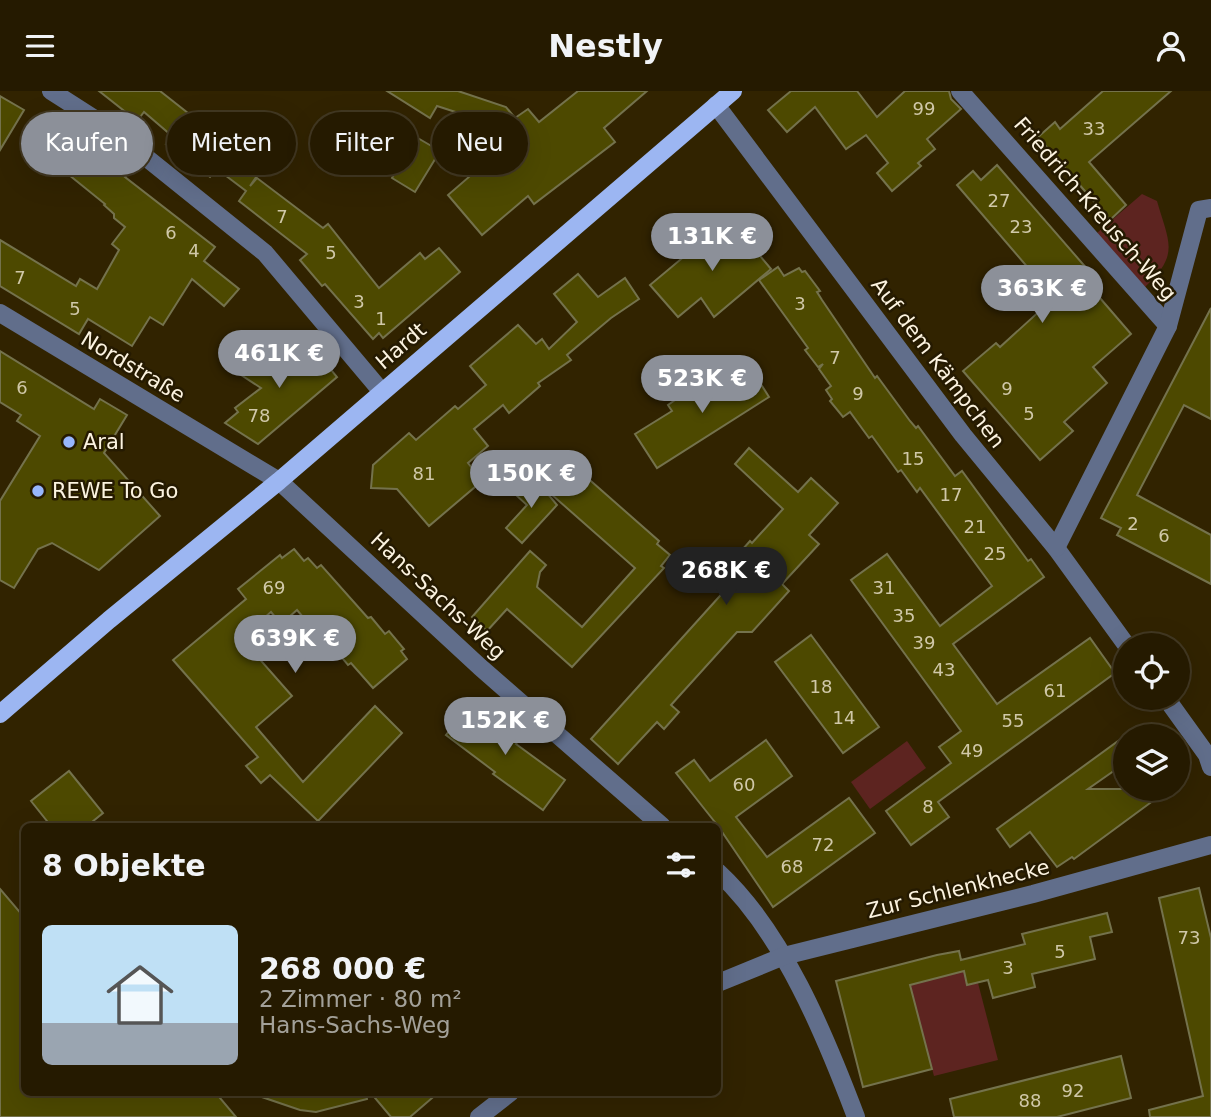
<!DOCTYPE html>
<html lang="de">
<meta charset="utf-8">
<style>
body{margin:0;font-family:"DejaVu Sans",sans-serif;background:#31270f;color:#f1f3f6;height:100vh;display:flex;flex-direction:column;font-size:26px;white-space:nowrap}
*{box-sizing:border-box;margin:0}
p{font-size:23px;color:#a3a199}
.icon{flex:none;width:38px;height:38px;fill:none;stroke:currentColor;stroke-width:2;stroke-linecap:round;stroke-linejoin:round}
.map{position:relative;flex:1;overflow:hidden}
.drawer{position:absolute;left:21px;top:732px;width:700px;height:273px;display:flex;flex-direction:column;background:#251a00;border-radius:10px;box-shadow:0 7px 28px #0002,0 0 0 2px #423822}
.drawer>*{flex:none}
.top-card{position:absolute;left:21px;top:21px;width:700px;height:63px;display:flex;gap:14px}
.tools{position:absolute;left:1113px;top:542px;display:grid;gap:14px}
.tools a{display:grid;place-items:center;width:77px;height:77px;border-radius:50%;background:#251a00;box-shadow:0 7px 28px #0002,0 0 0 2px #423822;font-size:35px}
.price{position:absolute;translate:-50% -60px;padding:0 16px;border-radius:24px;background:#8c9099;color:#fff;font-size:23px;line-height:46px;filter:drop-shadow(0 2px 4px #0008)}
.price::after{content:'';position:absolute;left:50%;top:42px;width:21px;height:16px;margin-left:-10px;background:inherit;clip-path:polygon(0 0,100% 0,50% 100%)}
.price.on{background:#222;color:#fff}
ul{padding:0;list-style:none}
li{display:flex;align-items:center;gap:21px;height:175px;padding:0 21px}
li+li{border-top:2px solid #423822}
li span{display:grid;place-items:center;flex:none;width:196px;height:140px;border-radius:10px;color:#555}
li>.icon{margin-inline-start:auto}
span .icon{width:84px;height:84px;fill:#fffc;stroke-width:1}
li b{font-size:30px}
h2{display:flex;justify-content:space-between;align-items:center;height:84px;padding:0 21px;font-size:30px}
.tag{padding:0 24px;border-radius:32px;background:#251a00;box-shadow:0 7px 28px #0002,0 0 0 2px #423822;font-size:24px;line-height:63px}
.tag.on{background:#8c9099;color:#fff}
header{display:flex;justify-content:space-between;align-items:center;height:91px;padding:0 21px;background:#251a00;font-size:32px;font-weight:600}
.map>svg:first-child{display:block}
</style>
<header><svg class="icon" aria-label="menu" viewBox="0 0 24 24"><path d="M4 6h16M4 12h16M4 18h16"/></svg>Nestly<svg class="icon" aria-label="person" viewBox="0 0 24 24"><circle cx="12" cy="8" r="4"/><path d="M4 21q1-7 8-7t8 7"/></svg></header>
<div class="map">
<svg width="1211" height="1026" viewBox="0 0 1211 1026">
<rect width="100%" height="100%" fill="#312300"/>
<g fill="#5d2420">
<path d="M1142,103L1157,110C1169,152 1180,163 1145,196L1097,142Z"/>
<path d="M907,650L926,677L870,718L851,691Z"/>
<path d="M964,880L967,894L978,892L998,969L934,985L910,894Z"/>
</g>
<g fill="#4d4900" stroke="#74724c" stroke-width="2">
<path d="M99,0H160L240,63L251,48L272,63L250,95L257,87L323,137L328,133L379,197L420,162L425,168L439,157L460,181L383,247L379,242L373,248L325,193L322,195L300,169L307,163L239,110L246,100L217,78L210,86L166,53L172,45L144,21L137,30Z"/>
<path d="M387,0H458L506,16L515,27L528,18L539,31L578,0H647L604,37L615,51L534,113L528,105L482,144L448,104L491,67L482,56L505,37L437,15L430,27Z"/>
<path d="M791,0H857L877,26L905,0H949L951,8L961,18L927,48L935,58L918,72L921,75L892,100L877,82L888,72L866,44L846,58L815,16L787,41L768,19Z"/>
<path d="M1103,0H1171L1089,71L1126,114L1110,129L1038,46L1055,31L1060,38Z"/>
<path d="M0,5L24,19L0,59Z"/>
<path d="M58,32L79,49L83,45L129,81L125,86L215,156L204,170L239,198L224,215L192,188L163,234L150,226L132,255L88,228L79,243L0,195V149L76,195L80,188L97,198L119,159L112,153L125,136L114,127V123L104,114L105,113L37,58Z"/>
<path d="M416,46L440,60L415,101L392,87Z"/>
<path d="M997,74L1088,179L1081,185L1131,243L1093,276L1107,292L1064,331L1073,340L1040,369L963,280L996,252L1000,256L1054,207L957,94L973,80L981,89Z"/>
<path d="M729,128L771,178L714,226L701,207L678,226L650,194Z"/>
<path d="M778,176L784,185L799,177L802,181L805,180L820,200L817,201L822,209L875,287L877,285L910,330L916,337L918,335L955,385L962,380L1028,470L1031,468L1044,486L953,553L997,613L1090,547L1115,582L938,711L949,726L911,754L886,720L951,672L939,656L961,640L851,489L887,463L940,535L992,495L920,397L917,401L901,379L898,381L872,345L869,347L850,321L843,326L830,310L832,308L826,299L831,295L819,278L823,273L818,276L805,259L808,257L759,189Z"/>
<path d="M578,183L598,206L625,187L639,208L611,227L567,264L571,269L538,292L540,295L509,322L503,314L474,338L488,355L468,372L482,390L429,435L397,398L371,397L373,374L409,342L416,349L455,315L458,318L486,294L470,275L518,234L536,253L542,248L549,258L577,231L554,203Z"/>
<path d="M1211,217V328L1184,314L1137,404L1211,444V493L1117,444L1121,437L1101,427Z"/>
<path d="M305,247L337,286L258,353L225,332L238,321L235,317L261,297L235,280L245,263L269,277Z"/>
<path d="M0,260L94,318L100,308L127,324L104,362L160,425L99,479L52,452L38,458L14,497L0,489V410L40,345L17,330L21,324L0,311Z"/>
<path d="M747,271L769,306L657,377L635,343L672,320L668,314L688,300L692,307Z"/>
<path d="M749,357L798,401L811,387L838,412L809,444L819,453L782,493L789,500L752,541H737L671,614L679,621L664,638L657,631L618,673L591,648L746,476L735,467L750,450L752,452L783,418L735,373Z"/>
<path d="M575,376L659,450L657,453L670,464L661,475L664,477L572,576L507,518L487,540L472,526L530,460L546,474L540,481L537,496L582,536L635,477L551,403Z"/>
<path d="M533,385L557,414L522,452L506,437L527,414L516,404Z"/>
<path d="M294,458L304,470L308,467L317,477L321,474L368,527L371,526L385,543L389,540L404,558L401,560L407,568L373,597L351,572L348,574L334,557L331,559L297,519L281,533L271,521L241,547L292,605L256,636L303,691L375,615L402,642L318,730L270,684L261,692L246,675L258,666L173,569L246,508L238,498L280,464L282,467Z"/>
<path d="M811,544L879,636L843,662L775,571Z"/>
<path d="M469,614L518,650L516,653L565,689L543,719L493,683L495,681L446,644Z"/>
<path d="M1125,645V672L1088,698H1169L1074,768L1072,766L1057,776L1030,741L1010,756L997,738Z"/>
<path d="M766,649L792,685L736,726L767,766L849,707L875,742L773,816L718,735L676,682L694,669L710,690Z"/>
<path d="M69,680L103,722L87,735H51L31,710Z"/>
<path d="M1199,797L1211,847V1026H1150L1149,1019L1203,1005L1159,807Z"/>
<path d="M0,798L24,826V1001H215L236,1026H0Z"/>
<path d="M1107,822L1112,841L1090,846L1095,868L1032,883L1035,896L993,907L988,889L967,894L964,880L910,894L932,978L863,996L836,890L937,864L959,860L961,869L1025,853L1022,843Z"/>
<path d="M1121,965L1131,1007L1057,1026H954L950,1008Z"/>
<path d="M257,1001H366L367,1008L316,1021L300,1019L256,1004Z"/>
<path d="M370,1001H439L410,1026H391Z"/>
</g>
<g fill="none" stroke-linecap="round" stroke-linejoin="round">
<g stroke="#616e8b" stroke-width="18">
<path d="M51,0L112,39L265,162L382,301"/>
<path d="M960,0L1168,235"/>
<path d="M716,14L963,344L1056,457L1127,555"/>
<path d="M0,222L279,390L480,576L662,735"/>
<path d="M1056,457L1168,235L1199,119L1211,117"/>
<path d="M1166,607L1207,664L1211,676"/>
<path d="M718,781C783,841 825,944 856,1026"/>
<path d="M718,892L784,865L1033,803L1211,754"/>
<path d="M479,1026L511,1001"/>
</g>
<path stroke="#9cb6f2" stroke-width="18" d="M0,623L109,529L279,390L733,0"/>
</g>
<g fill="#97b6fd" stroke="#251a01" stroke-width="2.5">
<circle cx="69" cy="351" r="7"/>
<circle cx="38" cy="400" r="7"/>
</g>
<g text-anchor="middle" dominant-baseline="central" stroke-width="5" stroke-linejoin="round" paint-order="stroke">
<g font-size="18" fill="#d0c8a8">
<text x="924" y="17">99</text>
<text x="1094" y="37">33</text>
<text x="999" y="109">27</text>
<text x="282" y="125">7</text>
<text x="1021" y="135">23</text>
<text x="171" y="141">6</text>
<text x="194" y="159">4</text>
<text x="331" y="161">5</text>
<text x="20" y="186">7</text>
<text x="359" y="210">3</text>
<text x="800" y="212">3</text>
<text x="75" y="217">5</text>
<text x="381" y="227">1</text>
<text x="835" y="266">7</text>
<text x="22" y="296">6</text>
<text x="1007" y="297">9</text>
<text x="858" y="302">9</text>
<text x="1029" y="322">5</text>
<text x="259" y="324">78</text>
<text x="913" y="367">15</text>
<text x="424" y="382">81</text>
<text x="951" y="403">17</text>
<text x="1133" y="432">2</text>
<text x="975" y="435">21</text>
<text x="1164" y="444">6</text>
<text x="995" y="462">25</text>
<text x="274" y="496">69</text>
<text x="884" y="496">31</text>
<text x="904" y="524">35</text>
<text x="924" y="551">39</text>
<text x="944" y="578">43</text>
<text x="821" y="595">18</text>
<text x="1055" y="599">61</text>
<text x="844" y="626">14</text>
<text x="1013" y="629">55</text>
<text x="972" y="659">49</text>
<text x="744" y="693">60</text>
<text x="928" y="715">8</text>
<text x="823" y="753">72</text>
<text x="792" y="775">68</text>
<text x="1189" y="846">73</text>
<text x="1060" y="860">5</text>
<text x="1008" y="876">3</text>
<text x="1073" y="999">92</text>
<text x="1030" y="1009">88</text>
</g>
<g font-size="21" fill="#fcf3e0" stroke="#251a01">
<text transform="translate(1095 118) rotate(49)">Friedrich-Kreusch-Weg</text>
<text transform="translate(401 255) rotate(-41)">Hardt</text>
<text transform="translate(938 272) rotate(53)">Auf dem Kämpchen</text>
<text transform="translate(133 276) rotate(31)">Nordstraße</text>
<text transform="translate(438 505) rotate(43)">Hans-Sachs-Weg</text>
<text transform="translate(958 798) rotate(-14)">Zur Schlenkhecke</text>
</g>
<g font-size="21" fill="#fcf3e0" stroke="#251a01" text-anchor="start">
<text x="83" y="351">Aral</text>
<text x="52" y="400">REWE To Go</text>
</g>
</g>
</svg>
<div class="tools">
<a><svg class="icon" aria-label="locate" viewBox="0 0 24 24"><circle cx="12" cy="12" r="6"/><path d="M12 2v4M12 18v4M2 12h4M18 12h4"/></svg></a>
<a><svg class="icon" aria-label="layers" viewBox="0 0 24 24"><path d="M12 4l9 5-9 5-9-5zM3 14l9 5 9-5"/></svg></a>
</div>
<b class="price" style="left:712px;top:182px">131K €</b>
<b class="price" style="left:1042px;top:234px">363K €</b>
<b class="price" style="left:279px;top:299px">461K €</b>
<b class="price" style="left:702px;top:324px">523K €</b>
<b class="price" style="left:531px;top:419px">150K €</b>
<b class="price on" style="left:726px;top:516px">268K €</b>
<b class="price" style="left:295px;top:584px">639K €</b>
<b class="price" style="left:505px;top:666px">152K €</b>
<div class="top-card">
<a class="tag on">Kaufen</a>
<a class="tag">Mieten</a>
<a class="tag">Filter</a>
<a class="tag">Neu</a>
</div>
<section class="drawer">
<h2>8 Objekte<svg class="icon" aria-label="filters" viewBox="0 0 24 24"><path d="M4 7h16M4 17h16"/><circle cx="9" cy="7" r="2"/><circle cx="15" cy="17" r="2"/></svg></h2>
<ul>
<li><span style="background:linear-gradient(#bfe0f5 70%,#9aa5b1 0)"><svg class="icon" aria-label="home" viewBox="0 0 24 24"><path d="M3 11l9-7 9 7M6 9v11h12V9"/></svg></span><div><b>268 000 €</b><p>2 Zimmer · 80 m²</p><p>Hans-Sachs-Weg</p></div></li>
</ul>
</section>
</div>
